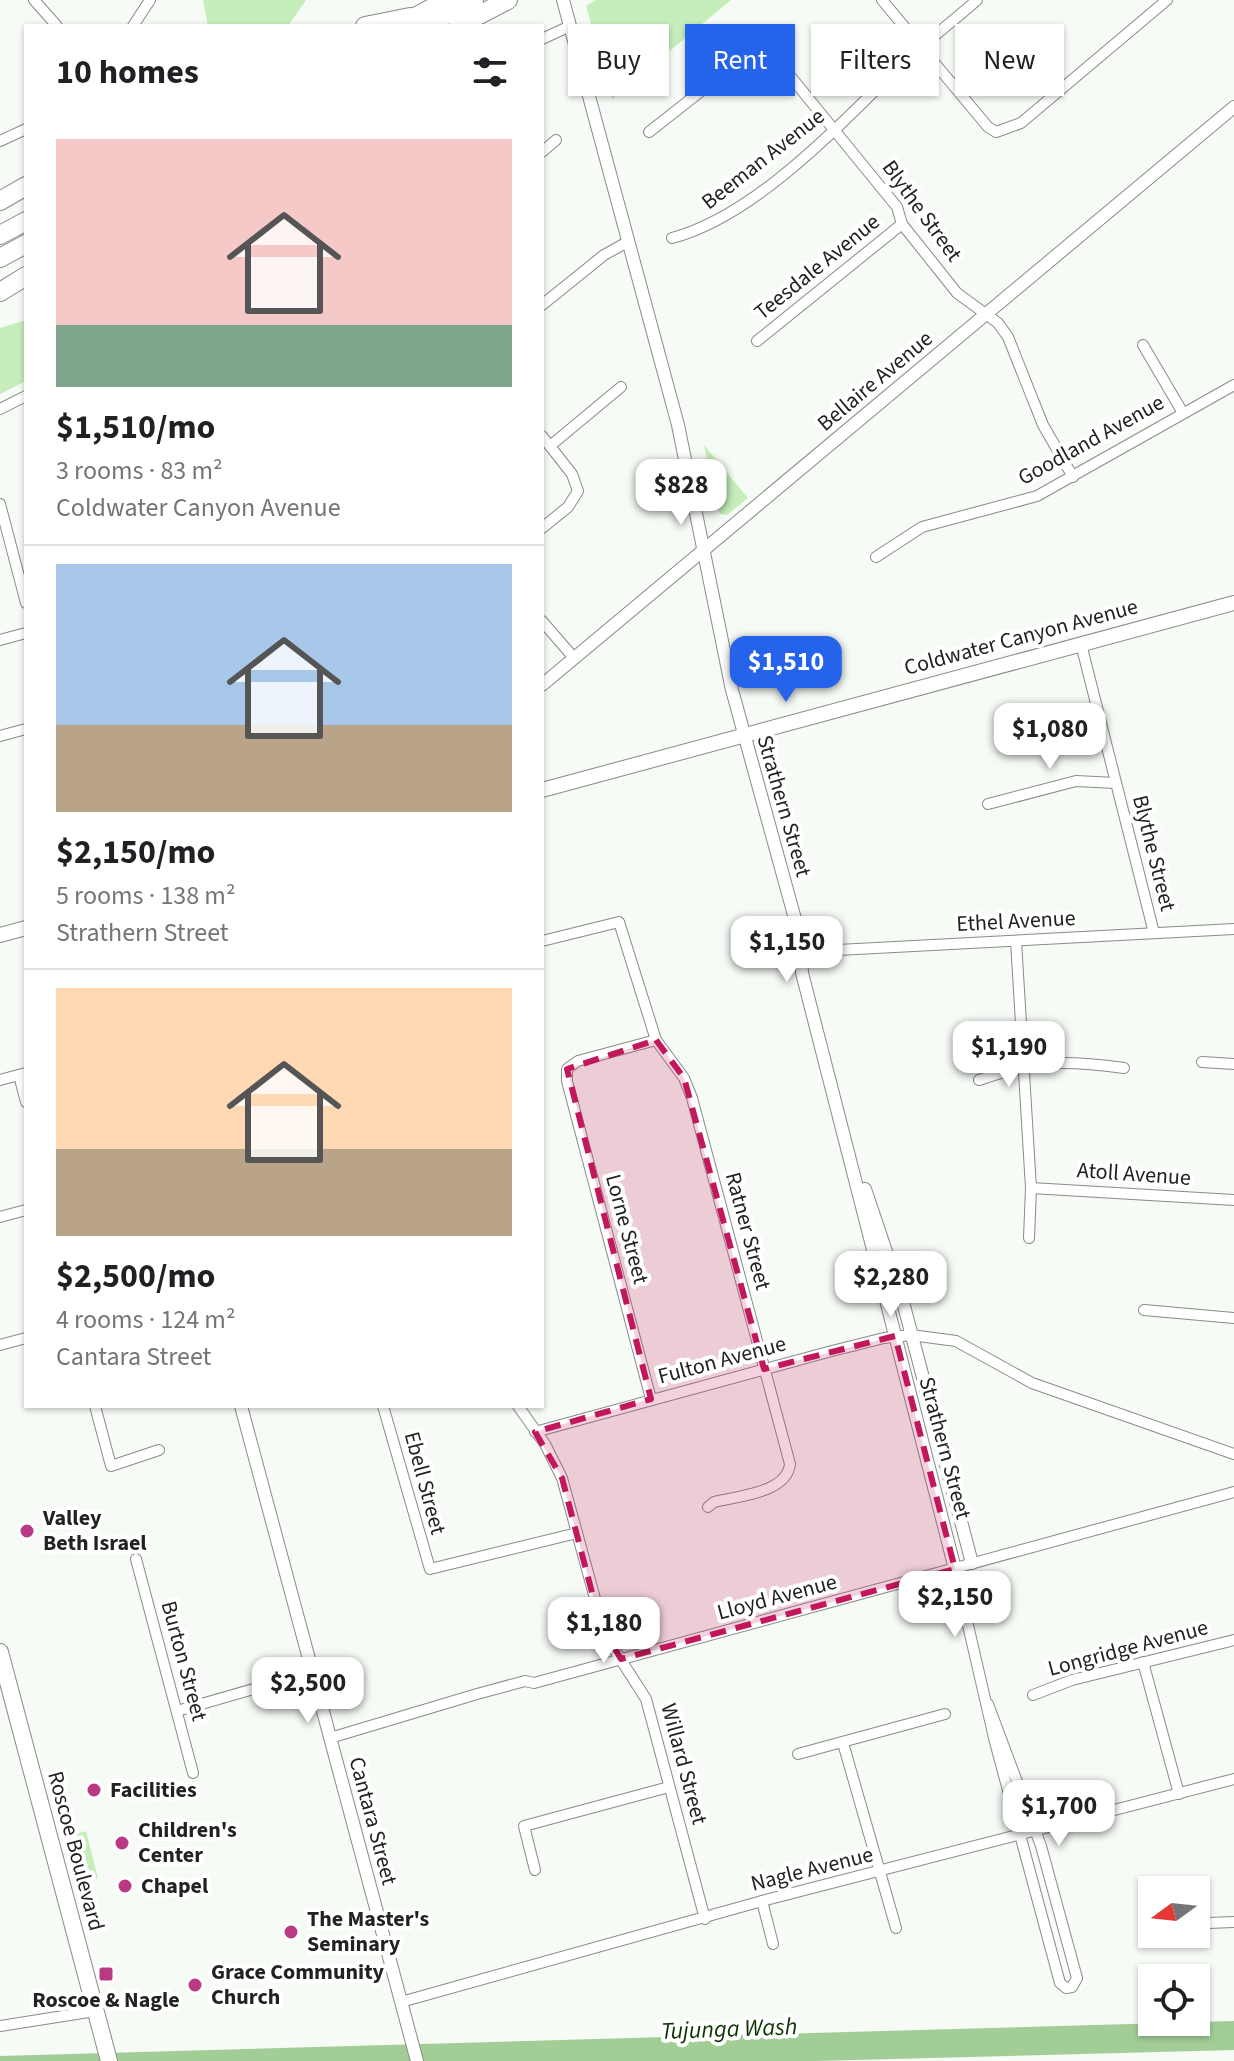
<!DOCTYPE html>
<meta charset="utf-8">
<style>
body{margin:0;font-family:"Source Sans 3",sans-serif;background:#f2f2f2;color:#202124;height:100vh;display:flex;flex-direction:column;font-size:30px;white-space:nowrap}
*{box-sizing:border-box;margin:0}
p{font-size:26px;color:#757577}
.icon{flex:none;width:44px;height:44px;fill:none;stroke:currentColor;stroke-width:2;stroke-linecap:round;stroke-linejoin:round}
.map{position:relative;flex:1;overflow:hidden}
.panel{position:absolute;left:24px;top:24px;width:520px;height:1384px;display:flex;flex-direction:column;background:#fff;border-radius:0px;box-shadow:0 2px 6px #0004}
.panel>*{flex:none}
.top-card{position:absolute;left:568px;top:24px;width:546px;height:72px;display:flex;gap:16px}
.needle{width:52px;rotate:255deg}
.tools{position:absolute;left:1138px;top:1876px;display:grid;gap:16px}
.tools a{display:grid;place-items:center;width:72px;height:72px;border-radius:0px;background:#fff;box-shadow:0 2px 6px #0004;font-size:40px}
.price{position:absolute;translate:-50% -68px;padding:0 18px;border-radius:16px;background:#fff;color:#222;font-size:26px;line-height:52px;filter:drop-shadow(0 2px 4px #0008)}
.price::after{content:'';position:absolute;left:50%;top:48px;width:24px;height:18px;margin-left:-12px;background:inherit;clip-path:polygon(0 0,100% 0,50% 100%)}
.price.selected{background:#2563eb;color:#fff}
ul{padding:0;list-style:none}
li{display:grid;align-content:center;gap:16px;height:424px;padding:0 32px}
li+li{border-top:2px solid #e0e0e0}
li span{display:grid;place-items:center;height:248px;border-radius:0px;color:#555}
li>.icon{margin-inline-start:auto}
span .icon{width:144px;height:144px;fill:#fffc;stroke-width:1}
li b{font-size:34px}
h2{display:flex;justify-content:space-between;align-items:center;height:96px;padding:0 32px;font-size:34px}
.chip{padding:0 28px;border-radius:0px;background:#fff;box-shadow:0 2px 6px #0004;font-size:28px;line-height:72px}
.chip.selected{background:#2563eb;color:#fff}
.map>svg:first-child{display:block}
</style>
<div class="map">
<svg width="1234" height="2061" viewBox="0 0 1234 2061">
<rect width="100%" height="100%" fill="#f7fbf6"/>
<g fill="#c6eebb">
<path d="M203,0H306L288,26H208Z"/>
<path d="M596,0H731L612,99L586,6Z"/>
<path d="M26,320V381L0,394V328Z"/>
<path d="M704,445L748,498L727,515L720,514L717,508Z"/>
<path d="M86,1831L98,1878L86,1882L73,1835Z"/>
</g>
<path fill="#a3cd97" d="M1234,2021V2050L816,2061H0V2056L141,2052Z"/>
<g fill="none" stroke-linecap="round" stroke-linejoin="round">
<defs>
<g id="minor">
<path d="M34,0L57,26"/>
<path d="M882,0L988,127L996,132L1021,123L1167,0"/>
<path d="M133,26L150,0"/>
<path d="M542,39L570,26"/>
<path d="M649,132L752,51L761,50L773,55L897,207L902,224L957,293L998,323L1008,337L1043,425L1073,477"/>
<path d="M0,141L26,129"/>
<path d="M542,152L556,140"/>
<path d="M672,238C755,216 837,127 898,68C923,44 951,23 977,0"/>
<path d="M542,305L604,255L629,241"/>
<path d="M757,341L902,224"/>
<path d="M1143,345L1183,413"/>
<path d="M0,409L26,396"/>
<path d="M542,436L572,474L578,491L568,507L542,528"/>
<path d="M550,446L621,387"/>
<path d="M0,504L26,603"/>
<path d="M876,557L922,527L1037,496L1234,385"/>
<path d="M542,621L574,658"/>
<path d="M0,640L26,633"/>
<path d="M1081,644L1154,933"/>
<path d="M0,736L26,729"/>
<path d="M988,804L1076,781L1115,783"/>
<path d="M542,941L619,922L656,1040L684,1078L692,1098L790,1464C787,1493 738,1496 714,1502L708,1507"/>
<path d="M1016,941L1031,1188L1029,1238"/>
<path d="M800,952L1234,929"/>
<path d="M1202,1062L1234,1064"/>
<path d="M19,1075L26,1102"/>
<path d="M0,1080L26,1073"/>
<path d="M979,1080C1036,1060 1064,1060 1124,1068"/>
<path d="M1031,1188L1234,1200"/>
<path d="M0,1217L26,1210"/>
<path d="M1144,1310L1234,1318"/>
<path d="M0,1345L26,1338"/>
<path d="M651,1399L567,1081V1069L578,1061L656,1040"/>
<path d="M95,1406L111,1466L159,1450"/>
<path d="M383,1406L430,1569L577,1533"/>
<path d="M518,1406L545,1444L562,1478L605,1635L646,1699L705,1919"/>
<path d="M535,1432L828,1352L884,1338L911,1335L956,1341L1032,1383L1234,1454"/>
<path d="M136,1559L193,1773"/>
<path d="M955,1569L995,1742L1060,1983L1066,1988L1072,1987L1077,1978L1041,1846L988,1704"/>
<path d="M1143,1662L1179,1794"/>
<path d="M1033,1695L1072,1680L1234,1640"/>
<path d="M177,1711L313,1672"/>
<path d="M330,1738L477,1694L525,1681L534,1683L1234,1492"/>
<path d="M843,1743L896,1928"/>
<path d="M798,1754L945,1714"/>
<path d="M535,1870L524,1826L669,1787"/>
<path d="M762,1901L773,1944"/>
<path d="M1208,1923L1234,1922"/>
<path d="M401,2002L762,1901L1234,1779"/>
<path d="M0,2026L95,2011"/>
</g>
<g id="tertiary">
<path d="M563,0L678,425L732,690L800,937L802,973L955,1569"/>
<path d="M542,685L1234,107"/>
<path d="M865,1189L903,1302L972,1563"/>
<path d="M241,1406L417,2061"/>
</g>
<g id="secondary">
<path d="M542,790L1234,603"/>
<path d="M0,935L26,928"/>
</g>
<path id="primary" d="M0,1652L109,2061"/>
<g id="motorway">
<path d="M365,26L410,17"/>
<path d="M398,26L447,0"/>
<path d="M425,26L474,0"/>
<path d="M458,26L508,0"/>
<path d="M0,201L26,186"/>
<path d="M0,235L26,221"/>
<path d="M0,258L26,244"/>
<path d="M0,292L26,276"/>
</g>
</defs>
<use href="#minor" stroke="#888b87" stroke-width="12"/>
<use href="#tertiary" stroke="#888b87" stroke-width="14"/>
<use href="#secondary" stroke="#888b87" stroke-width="16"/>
<use href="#primary" stroke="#888b87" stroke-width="18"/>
<use href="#motorway" stroke="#888b87" stroke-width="20"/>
<use href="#minor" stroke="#fff" stroke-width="10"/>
<use href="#tertiary" stroke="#fff" stroke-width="12"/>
<use href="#secondary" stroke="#fff" stroke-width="14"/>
<use href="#primary" stroke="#fff" stroke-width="16"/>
<use href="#motorway" stroke="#fff" stroke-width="18"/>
</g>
<path fill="#c2185b" fill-opacity="0.2" stroke="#c2185b" stroke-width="6" stroke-dasharray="16 10" stroke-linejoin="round" d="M656,1040L684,1078L764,1369L895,1336L955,1569L621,1659L600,1623L562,1478L535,1432L651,1399L567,1069Z"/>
<g fill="#ba3984" stroke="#fff" stroke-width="3">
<circle cx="27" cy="1531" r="8"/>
<circle cx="94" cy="1790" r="8"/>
<circle cx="122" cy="1843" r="8"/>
<circle cx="125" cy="1886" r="8"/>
<circle cx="291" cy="1932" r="8"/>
<rect x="98" y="1966" width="16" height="16" rx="4"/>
<circle cx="195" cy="1985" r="8"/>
</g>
<g text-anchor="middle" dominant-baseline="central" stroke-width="8" stroke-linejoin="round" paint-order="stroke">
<g font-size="22" fill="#212221" stroke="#fff">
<text transform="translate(763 159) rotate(-38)">Beeman Avenue</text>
<text transform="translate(922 211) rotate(54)">Blythe Street</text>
<text transform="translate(817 267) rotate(-39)">Teesdale Avenue</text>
<text transform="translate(875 381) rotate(-40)">Bellaire Avenue</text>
<text transform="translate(1091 440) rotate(-29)">Goodland Avenue</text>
<text transform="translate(1021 637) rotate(-15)">Coldwater Canyon Avenue</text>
<text transform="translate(784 806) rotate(74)">Strathern Street</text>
<text transform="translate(1154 853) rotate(76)">Blythe Street</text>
<text transform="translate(1016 921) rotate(-3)">Ethel Avenue</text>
<text transform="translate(1134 1174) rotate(4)">Atoll Avenue</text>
<text transform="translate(627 1229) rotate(75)">Lorne Street</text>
<text transform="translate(748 1231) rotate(75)">Ratner Street</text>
<text transform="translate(722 1360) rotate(-15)">Fulton Avenue</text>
<text transform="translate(945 1448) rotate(75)">Strathern Street</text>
<text transform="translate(425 1483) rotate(75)">Ebell Street</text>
<text transform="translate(777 1597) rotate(-15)">Lloyd Avenue</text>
<text transform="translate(1128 1648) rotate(-15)">Longridge Avenue</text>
<text transform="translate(184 1661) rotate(75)">Burton Street</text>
<text transform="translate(684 1764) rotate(75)">Willard Street</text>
<text transform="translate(373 1821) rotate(75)">Cantara Street</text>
<text transform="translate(76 1851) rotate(75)">Roscoe Boulevard</text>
<text transform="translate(812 1869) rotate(-14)">Nagle Avenue</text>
</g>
<g font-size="22" font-weight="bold" fill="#212221" stroke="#fff" text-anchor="start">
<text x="43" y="1518">Valley<tspan x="43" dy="25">Beth Israel</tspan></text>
<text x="110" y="1790">Facilities</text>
<text x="138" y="1830">Children's<tspan x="138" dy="25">Center</tspan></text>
<text x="141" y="1886">Chapel</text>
<text x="307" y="1919">The Master's<tspan x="307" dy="25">Seminary</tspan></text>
<text x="211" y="1972">Grace Community<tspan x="211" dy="25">Church</tspan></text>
<text x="106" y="2000" text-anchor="middle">Roscoe &amp; Nagle</text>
</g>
<g font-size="24" font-style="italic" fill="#0c3400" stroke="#fff">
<text transform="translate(729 2029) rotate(-2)">Tujunga Wash</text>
</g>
</g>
</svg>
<div class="tools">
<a><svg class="needle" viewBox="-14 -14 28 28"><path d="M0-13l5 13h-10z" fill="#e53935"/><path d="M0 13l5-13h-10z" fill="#757577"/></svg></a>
<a><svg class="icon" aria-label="locate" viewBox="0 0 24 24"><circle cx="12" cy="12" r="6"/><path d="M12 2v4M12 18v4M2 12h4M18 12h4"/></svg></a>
</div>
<b class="price" style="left:681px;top:527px">$828</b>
<b class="price selected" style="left:786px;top:704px">$1,510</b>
<b class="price" style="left:1050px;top:771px">$1,080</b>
<b class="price" style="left:787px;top:984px">$1,150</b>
<b class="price" style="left:1009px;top:1089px">$1,190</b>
<b class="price" style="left:891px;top:1319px">$2,280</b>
<b class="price" style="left:955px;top:1639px">$2,150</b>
<b class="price" style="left:604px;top:1665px">$1,180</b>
<b class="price" style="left:308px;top:1725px">$2,500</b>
<b class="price" style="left:1059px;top:1848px">$1,700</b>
<div class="top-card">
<a class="chip">Buy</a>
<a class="chip selected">Rent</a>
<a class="chip">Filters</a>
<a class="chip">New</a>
</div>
<section class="panel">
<h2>10 homes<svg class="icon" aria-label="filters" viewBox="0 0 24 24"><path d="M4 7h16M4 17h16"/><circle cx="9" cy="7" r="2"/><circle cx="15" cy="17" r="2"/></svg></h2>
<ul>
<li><span style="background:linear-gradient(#f6c9c9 75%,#7fa58c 0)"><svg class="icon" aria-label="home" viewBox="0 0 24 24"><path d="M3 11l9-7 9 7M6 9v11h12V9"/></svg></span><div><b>$1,510/mo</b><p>3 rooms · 83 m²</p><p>Coldwater Canyon Avenue</p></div></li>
<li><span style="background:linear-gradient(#a9c7e8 65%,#b9a48a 0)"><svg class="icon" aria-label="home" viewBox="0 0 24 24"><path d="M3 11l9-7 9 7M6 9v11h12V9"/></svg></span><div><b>$2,150/mo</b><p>5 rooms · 138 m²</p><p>Strathern Street</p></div></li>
<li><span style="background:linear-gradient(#ffd9b3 65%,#b9a48a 0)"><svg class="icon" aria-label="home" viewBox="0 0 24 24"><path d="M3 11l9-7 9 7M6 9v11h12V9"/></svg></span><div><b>$2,500/mo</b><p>4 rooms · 124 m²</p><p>Cantara Street</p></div></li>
</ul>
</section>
</div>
